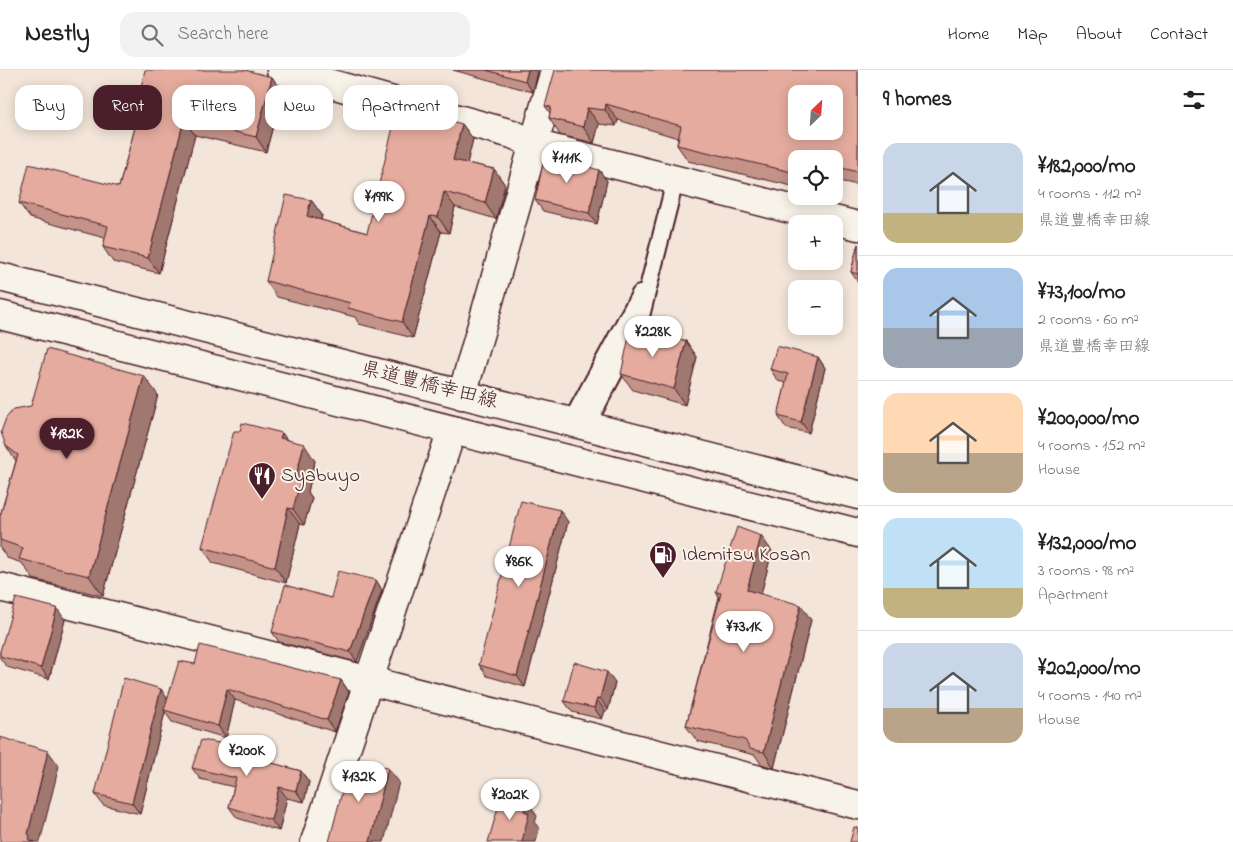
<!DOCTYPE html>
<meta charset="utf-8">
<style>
body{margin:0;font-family:"Indie Flower","Klee One",sans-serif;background:#f2f2f2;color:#222;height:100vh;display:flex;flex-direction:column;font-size:19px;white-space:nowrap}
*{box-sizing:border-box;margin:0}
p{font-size:16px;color:#767676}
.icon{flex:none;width:28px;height:28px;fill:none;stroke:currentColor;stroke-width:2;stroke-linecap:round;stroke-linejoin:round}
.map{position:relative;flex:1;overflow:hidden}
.details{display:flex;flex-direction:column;background:#fff;width:375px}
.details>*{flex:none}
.top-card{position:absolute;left:15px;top:15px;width:475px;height:45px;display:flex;gap:10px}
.needle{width:32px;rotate:25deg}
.tools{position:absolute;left:788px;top:15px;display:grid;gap:10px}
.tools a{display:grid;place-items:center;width:55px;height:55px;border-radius:10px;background:#fff;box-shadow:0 2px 12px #0003;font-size:25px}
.price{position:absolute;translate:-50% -42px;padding:0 11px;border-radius:18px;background:#fff;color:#222;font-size:16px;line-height:32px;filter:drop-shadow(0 1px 2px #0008)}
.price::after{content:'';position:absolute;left:50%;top:30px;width:15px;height:11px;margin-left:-8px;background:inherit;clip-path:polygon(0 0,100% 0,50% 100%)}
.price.active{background:#4a1f2b;color:#fff}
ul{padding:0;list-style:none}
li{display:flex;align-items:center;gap:15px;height:125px;padding:0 25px}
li+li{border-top:1px solid #e0e0e0}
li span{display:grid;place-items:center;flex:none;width:140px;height:100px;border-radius:15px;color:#555}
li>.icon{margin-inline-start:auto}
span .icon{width:60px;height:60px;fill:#fffc;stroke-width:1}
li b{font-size:21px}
h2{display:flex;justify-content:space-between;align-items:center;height:60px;padding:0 25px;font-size:21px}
.chip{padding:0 18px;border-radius:15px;background:#fff;box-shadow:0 2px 12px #0003;font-size:18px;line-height:45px}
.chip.active{background:#4a1f2b;color:#fff}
header{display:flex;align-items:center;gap:30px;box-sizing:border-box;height:70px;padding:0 25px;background:#fff;border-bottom:1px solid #e0e0e0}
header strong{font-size:24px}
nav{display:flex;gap:28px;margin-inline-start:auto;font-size:18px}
.search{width:350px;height:45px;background:#f2f2f2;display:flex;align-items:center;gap:12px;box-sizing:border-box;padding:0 18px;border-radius:15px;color:#767676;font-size:19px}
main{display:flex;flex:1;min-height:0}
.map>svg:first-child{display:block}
</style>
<header>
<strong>Nestly</strong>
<div class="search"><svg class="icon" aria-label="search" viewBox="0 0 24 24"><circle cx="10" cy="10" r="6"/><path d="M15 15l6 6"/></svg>Search here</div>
<nav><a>Home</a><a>Map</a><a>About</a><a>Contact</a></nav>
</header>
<main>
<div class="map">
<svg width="858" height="772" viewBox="0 0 858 772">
<rect width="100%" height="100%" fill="#f3e5d9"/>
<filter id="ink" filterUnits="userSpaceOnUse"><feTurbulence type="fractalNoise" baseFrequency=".02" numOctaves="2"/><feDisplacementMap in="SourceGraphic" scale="10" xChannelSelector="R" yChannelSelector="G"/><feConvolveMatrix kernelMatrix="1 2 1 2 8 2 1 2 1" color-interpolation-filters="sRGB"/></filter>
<g filter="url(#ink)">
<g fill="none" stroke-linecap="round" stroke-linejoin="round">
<defs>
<g id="service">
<path d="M571,352L640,224"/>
<path d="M586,356L638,258L675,111"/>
</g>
<g id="minor">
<path d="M281,0L512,64L534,74L858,156"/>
<path d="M462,325L555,0"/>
<path d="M0,517L858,735"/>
<path d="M315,772L452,360"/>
</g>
<g id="secondary">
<path d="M0,207L858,425"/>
<path d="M0,245L858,463"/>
</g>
</defs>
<use href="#service" stroke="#4a1f2b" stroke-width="20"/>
<use href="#minor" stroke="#4a1f2b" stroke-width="31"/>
<use href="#secondary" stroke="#4a1f2b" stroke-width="31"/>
<use href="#service" stroke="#f7f3e8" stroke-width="16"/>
<use href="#minor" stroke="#f7f3e8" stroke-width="28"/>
<use href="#secondary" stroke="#f7f3e8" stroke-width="28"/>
</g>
<g fill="#c49388" stroke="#4a1f2b">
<path d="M453,0H537L538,2L533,22Z"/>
<path d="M858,0V115L834,110V89H796V117L688,91L677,75L678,68L618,50L616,56L599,54L594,73L560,65L549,48L550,43L545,36Z"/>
<path d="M272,7L282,22L266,82L195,65L159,203L113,192L103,177L105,168L30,148L19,133L119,117L139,43L136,38Z"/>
<path d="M462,54L473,69L467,93L494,99L505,115L496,149L455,137L449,163L441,162L413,268L359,254L355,247L277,227L266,211L311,130L322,145L321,150L367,163Z"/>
<path d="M599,100L607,111L597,154L543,141L535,130Z"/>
<path d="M858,174V212L851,202Z"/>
<path d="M686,271L697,287L685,335L633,320L621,304Z"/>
<path d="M818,287L825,298L809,363L786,358L778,346L786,313L778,311L770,299Z"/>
<path d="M158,325L103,526L33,509L22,493L7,488L0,478V446L16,391L6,376Z"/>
<path d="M282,363L287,370L315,391L308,422L312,428L304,455L300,454L286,513L213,493L202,477Z"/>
<path d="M568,452L525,617L487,606L479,595Z"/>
<path d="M772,481L761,524L811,550L774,698L761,694L755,685L697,671L686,656L719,527L716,522Z"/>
<path d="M376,510L382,520L357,592L279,572L272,562L331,528Z"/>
<path d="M65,550L49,609L7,597L0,588V581Z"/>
<path d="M195,594L341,610L349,622L335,662L235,630L226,668L172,652L165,642L140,744L103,735L95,724L161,619L167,629Z"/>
<path d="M615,613L608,640L605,641L602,649L572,642L564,631Z"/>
<path d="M257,689L301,701L309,712L304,732L287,728L279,761L237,748L229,737L234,717L200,709L192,698Z"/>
</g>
<g fill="#a0786f" stroke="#4a1f2b">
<path d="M528,0H537L538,2L533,22L525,11Z"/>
<path d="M272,7L282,22L266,82L256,67Z"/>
<path d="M606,34L618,50L616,56L605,40Z"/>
<path d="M587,38L599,54L594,73L583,57Z"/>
<path d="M184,50L195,65L159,203L148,188Z"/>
<path d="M462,54L473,69L464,106L453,90Z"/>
<path d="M494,99L505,115L496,149L485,133Z"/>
<path d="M599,100L607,111L597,154L589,143Z"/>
<path d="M444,122L455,137L449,163L438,147Z"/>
<path d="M311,130L322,145L318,162L307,146Z"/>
<path d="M430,146L441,162L413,268L402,252Z"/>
<path d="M686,271L697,287L685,335L674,319Z"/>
<path d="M818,287L825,298L809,363L801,352Z"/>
<path d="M144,306L158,325L103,526L89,506Z"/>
<path d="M282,363L293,379L280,368Z"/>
<path d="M304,374L315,391L308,422L312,428L304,455L293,439L295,410Z"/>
<path d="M288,438L300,454L286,513L275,497Z"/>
<path d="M560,440L568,452L525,617L517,606Z"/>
<path d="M761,466L772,481L758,536L747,520Z"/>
<path d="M376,510L382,520L357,592L350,582Z"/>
<path d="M801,535L811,550L774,698L764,682Z"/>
<path d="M57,538L65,550L49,609L41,598Z"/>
<path d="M607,602L615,613L608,640L600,628Z"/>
<path d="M341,610L349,622L335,662L327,650Z"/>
<path d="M161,619L168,630L164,640L165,642L140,744L132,733Z"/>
<path d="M227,619L235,630L226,668L218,656Z"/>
<path d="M597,629L605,641L602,649L594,638Z"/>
<path d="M250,678L257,689L247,686Z"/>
<path d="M48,681L59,696L40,772H30L29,770L28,764Z"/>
<path d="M388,698L399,712L384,772H370Z"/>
<path d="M301,701L309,712L304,732L296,721Z"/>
<path d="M279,717L287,728L279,761L271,750Z"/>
<path d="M527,731L537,746L535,753L539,758L536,772H522L524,741Z"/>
</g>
<g fill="#e4ab9e" stroke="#4a1f2b" fill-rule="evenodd">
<path d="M145,0H245L272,7L256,67L184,50L148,188L103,177L108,156L19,133L29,94L119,117L140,39L136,38Z"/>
<path d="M486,0H528L525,11Z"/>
<path d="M555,0H858V102L834,96V89H796V103L677,75L681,56L606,34L605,40L587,38L583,57L549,48L551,37L545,36ZM796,24H834V61H796Z"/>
<path d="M398,37L462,54L453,90L494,99L485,133L444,122L438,147L430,146L402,252L348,238L350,233L266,211L286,125L311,130L307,146L367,163Z"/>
<path d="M545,84L599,100L589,143L535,130Z"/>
<path d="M858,174V204L851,202Z"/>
<path d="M631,257L686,271L674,319L621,304Z"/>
<path d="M777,276L818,287L801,352L778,346L788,304L770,299Z"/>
<path d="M47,279L144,306L89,506L19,489L23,478L0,470V446L18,385L6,376L1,362L6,348L14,339L31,336Z"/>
<path d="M242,353L282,363L280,368L304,374L295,410L300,412L293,439L288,438L275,497L202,477L234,361H240Z"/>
<path d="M521,431L560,440L517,606L479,595Z"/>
<path d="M737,457L761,466L747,520L801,535L764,682L750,679L745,670L686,656L721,523L716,522Z"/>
<path d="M338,501L376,510L350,582L272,562L285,515L331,528Z"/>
<path d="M16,528L57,538L41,598L0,586V581Z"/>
<path d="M200,575L341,610L327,650L227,619L218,656L164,640L179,591L195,594Z"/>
<path d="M574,592L607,602L600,628L597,629L594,638L564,631Z"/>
<path d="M124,608L161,619L132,733L95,724Z"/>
<path d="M0,667L48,681L28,764L30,765L29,770L35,772H0Z"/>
<path d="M201,670L250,678L247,686L301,701L296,721L279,717L271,750L229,737L236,708L192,698Z"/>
<path d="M350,691L388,698L370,772H329Z"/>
<path d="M502,724L527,731L524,741L529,743L522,772H488Z"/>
<path d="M854,757L858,758V772H850Z"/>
</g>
</g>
<defs>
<symbol id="restaurant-pin" viewBox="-11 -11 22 30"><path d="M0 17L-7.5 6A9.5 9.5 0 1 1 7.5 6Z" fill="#4a1f2b" stroke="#f7f3e8"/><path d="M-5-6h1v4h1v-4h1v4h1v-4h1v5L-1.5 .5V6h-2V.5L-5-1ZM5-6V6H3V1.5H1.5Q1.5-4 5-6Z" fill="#fff"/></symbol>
<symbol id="fuel-pin" viewBox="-11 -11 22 30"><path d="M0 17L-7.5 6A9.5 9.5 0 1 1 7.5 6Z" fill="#4a1f2b" stroke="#f7f3e8"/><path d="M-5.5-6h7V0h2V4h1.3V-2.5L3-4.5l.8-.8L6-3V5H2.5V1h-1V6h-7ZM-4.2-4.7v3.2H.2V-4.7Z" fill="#fff"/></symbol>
</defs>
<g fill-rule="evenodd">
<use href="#restaurant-pin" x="246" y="390" width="32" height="43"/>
<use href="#fuel-pin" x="647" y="469" width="32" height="43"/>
</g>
<g text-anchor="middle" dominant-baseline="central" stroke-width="4" stroke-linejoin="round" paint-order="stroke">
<g font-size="20" fill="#4a1f2b" stroke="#f7f3e8">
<text transform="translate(429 316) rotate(14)">県道豊橋幸田線</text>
</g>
<g font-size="20" fill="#4a1f2b" stroke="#f7f3e8" text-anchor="start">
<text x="281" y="406">Syabuyo</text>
<text x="682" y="485">Idemitsu Kosan</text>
</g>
</g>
</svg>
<div class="tools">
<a><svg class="needle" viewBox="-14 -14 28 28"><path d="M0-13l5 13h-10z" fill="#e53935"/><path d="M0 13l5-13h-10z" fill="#767676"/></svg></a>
<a><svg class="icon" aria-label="locate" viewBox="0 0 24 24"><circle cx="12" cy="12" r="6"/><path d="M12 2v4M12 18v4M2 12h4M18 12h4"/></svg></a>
<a>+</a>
<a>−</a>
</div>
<b class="price" style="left:567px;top:114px">¥111K</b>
<b class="price" style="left:379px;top:153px">¥199K</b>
<b class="price" style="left:653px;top:288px">¥228K</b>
<b class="price active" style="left:67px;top:390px">¥182K</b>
<b class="price" style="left:519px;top:518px">¥86K</b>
<b class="price" style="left:744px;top:583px">¥73.1K</b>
<b class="price" style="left:247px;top:707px">¥200K</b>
<b class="price" style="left:359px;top:733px">¥132K</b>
<b class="price" style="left:510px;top:751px">¥202K</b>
<div class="top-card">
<a class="chip">Buy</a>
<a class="chip active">Rent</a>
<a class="chip">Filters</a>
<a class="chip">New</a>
<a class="chip">Apartment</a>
</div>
</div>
<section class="details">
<h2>9 homes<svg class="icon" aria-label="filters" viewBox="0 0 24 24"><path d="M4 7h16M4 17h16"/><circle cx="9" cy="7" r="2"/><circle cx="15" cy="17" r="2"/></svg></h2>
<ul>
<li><span style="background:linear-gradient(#c9d6e8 70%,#c2b280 0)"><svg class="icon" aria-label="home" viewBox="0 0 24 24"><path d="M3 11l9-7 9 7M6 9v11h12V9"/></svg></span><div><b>¥182,000/mo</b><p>4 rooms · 112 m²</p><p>県道豊橋幸田線</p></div></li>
<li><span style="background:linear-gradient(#a9c7e8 60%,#9aa5b1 0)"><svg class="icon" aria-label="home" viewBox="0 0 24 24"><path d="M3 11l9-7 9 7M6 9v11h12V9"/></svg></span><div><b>¥73,100/mo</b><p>2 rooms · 60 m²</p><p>県道豊橋幸田線</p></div></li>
<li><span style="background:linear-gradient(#ffd9b3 60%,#b9a48a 0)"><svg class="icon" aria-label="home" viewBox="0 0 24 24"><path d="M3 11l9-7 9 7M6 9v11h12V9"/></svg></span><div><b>¥200,000/mo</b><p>4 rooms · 152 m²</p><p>House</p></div></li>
<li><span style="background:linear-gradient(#bfe0f5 70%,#c2b280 0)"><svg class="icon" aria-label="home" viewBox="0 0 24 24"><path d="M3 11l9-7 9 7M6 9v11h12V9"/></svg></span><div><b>¥132,000/mo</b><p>3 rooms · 98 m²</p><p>Apartment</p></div></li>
<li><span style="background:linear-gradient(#c9d6e8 65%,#b9a48a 0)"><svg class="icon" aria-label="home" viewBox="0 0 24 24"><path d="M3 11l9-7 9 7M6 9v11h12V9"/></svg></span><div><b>¥202,000/mo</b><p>4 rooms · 140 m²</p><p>House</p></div></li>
</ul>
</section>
</main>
